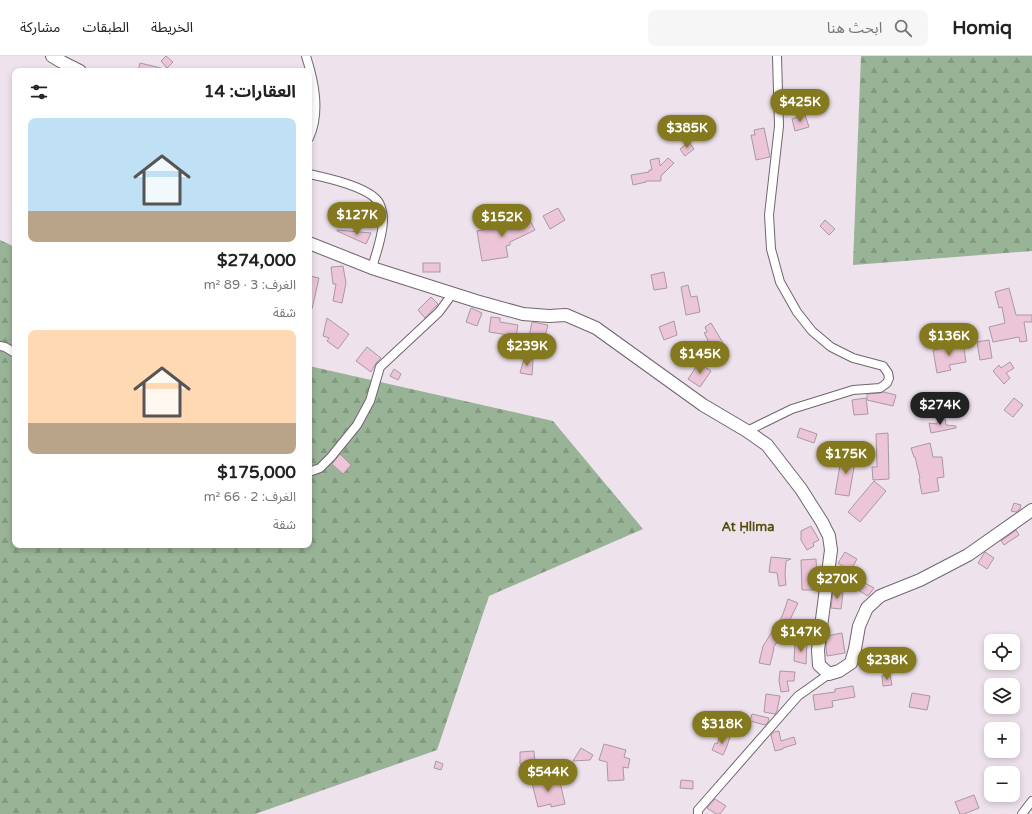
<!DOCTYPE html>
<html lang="ar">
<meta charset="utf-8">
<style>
body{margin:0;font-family:"Varela Round","Noto Sans Arabic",sans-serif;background:#f6f6f6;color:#222;direction:rtl;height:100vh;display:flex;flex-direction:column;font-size:15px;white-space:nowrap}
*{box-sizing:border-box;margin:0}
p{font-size:13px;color:#767676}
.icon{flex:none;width:22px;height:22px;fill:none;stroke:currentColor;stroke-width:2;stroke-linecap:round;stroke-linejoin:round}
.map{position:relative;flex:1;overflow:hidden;direction:ltr}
.drawer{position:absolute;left:12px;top:12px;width:300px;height:480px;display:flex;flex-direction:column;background:#fff;border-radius:8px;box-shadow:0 2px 6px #0003;direction:rtl}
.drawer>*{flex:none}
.tools{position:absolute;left:984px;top:578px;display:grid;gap:8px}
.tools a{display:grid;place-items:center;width:36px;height:36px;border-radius:8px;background:#fff;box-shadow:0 2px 6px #0003;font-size:20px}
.price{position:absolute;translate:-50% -34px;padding:0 9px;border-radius:14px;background:#84791e;color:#fff;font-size:13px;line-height:26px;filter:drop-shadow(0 1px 2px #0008)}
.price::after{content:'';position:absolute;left:50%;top:24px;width:12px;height:9px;margin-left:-6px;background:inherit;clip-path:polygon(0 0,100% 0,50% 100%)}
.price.current{background:#222;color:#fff}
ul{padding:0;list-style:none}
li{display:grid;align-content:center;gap:8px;height:212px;padding:0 16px}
li span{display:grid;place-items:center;height:124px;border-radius:8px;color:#555}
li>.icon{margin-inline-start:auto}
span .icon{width:72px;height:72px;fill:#fffc;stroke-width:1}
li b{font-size:17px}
h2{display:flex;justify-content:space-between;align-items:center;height:48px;padding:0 16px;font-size:17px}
header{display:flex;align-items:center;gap:24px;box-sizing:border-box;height:56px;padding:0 20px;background:#fff;border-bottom:1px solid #e0e0e0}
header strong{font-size:19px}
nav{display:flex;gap:22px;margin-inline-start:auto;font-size:14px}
.search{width:280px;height:36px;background:#f6f6f6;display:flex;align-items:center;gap:10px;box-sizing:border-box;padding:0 14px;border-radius:8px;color:#767676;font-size:15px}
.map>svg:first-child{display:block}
</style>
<header>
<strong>Homiq</strong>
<div class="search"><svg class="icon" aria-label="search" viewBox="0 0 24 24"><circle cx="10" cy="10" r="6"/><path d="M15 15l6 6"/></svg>ابحث هنا</div>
<nav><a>الخريطة</a><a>الطبقات</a><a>مشاركة</a></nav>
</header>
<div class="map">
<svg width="1032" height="758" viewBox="0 0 1032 758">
<defs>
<pattern id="forest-firs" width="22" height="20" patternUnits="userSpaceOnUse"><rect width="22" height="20" fill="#98b395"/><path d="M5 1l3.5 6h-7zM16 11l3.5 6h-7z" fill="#82997f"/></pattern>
</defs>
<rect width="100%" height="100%" fill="#eee2ed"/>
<g fill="url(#forest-firs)">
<path d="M861,0H1032V195L853,209Z"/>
<path d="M0,184L15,191V489H309V310L553,365L643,473L489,540L437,694L255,758H0Z"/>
</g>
<g fill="#ecc5d9" stroke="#a899a1">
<path d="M166,0L173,6L167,12L161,5Z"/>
<path d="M140,7L161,12V15H138Z"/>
<path d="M805,59L809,71L795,75L792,63Z"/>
<path d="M764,72L770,101L756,104L751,79H755L754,74Z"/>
<path d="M689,86L694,93L685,100L680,93Z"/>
<path d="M659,102L660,110L668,102L674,107L661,120V125H646V126L633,129L631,119L649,116V114H652L650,104Z"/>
<path d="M558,152L565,164L550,173L543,160Z"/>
<path d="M527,159L535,174L510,186V189L506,190L508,201L482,205L477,175L497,171V169L511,166Z"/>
<path d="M825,164L835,173L829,179L820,170Z"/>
<path d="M337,174L371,177L366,188L337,175Z"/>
<rect x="423" y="207" width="17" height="9"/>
<path d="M343,210L346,227L342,247L333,245L336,228H333L331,211Z"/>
<path d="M664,216L667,232L654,234L651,219Z"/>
<path d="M310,220L319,222L312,253H309V226Z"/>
<path d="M688,229L691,241L697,240L700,256L686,259L681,231Z"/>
<path d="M1009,232L1016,259H1032V266H1024L1027,285L1020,286L1019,281L993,286L989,271L1005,267L1002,251L999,252L995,236Z"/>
<path d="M431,241L438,248L425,262L418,254Z"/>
<path d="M471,252L482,257L477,270L466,266Z"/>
<path d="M491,261L500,262V266L518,269L515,286L507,285L508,279L489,276Z"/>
<path d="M327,262L349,278L338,293L327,285L329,282L323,280Z"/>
<path d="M674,265L677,279L664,284L659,271Z"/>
<path d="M532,266L548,269L543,288L528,285Z"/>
<path d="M711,267L723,287L710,294L706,286L708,284L704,277L707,276L705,271Z"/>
<path d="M989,284L992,302L980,304L977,286Z"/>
<path d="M963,286L966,306L949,309L951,314L937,317L933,294L950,291V288Z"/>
<path d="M367,291L381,302L376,307L371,316L356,305Z"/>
<path d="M524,303H533L532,319L520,317Z"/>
<path d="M1010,306L1014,312L1006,317L1010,322L1004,328L993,315L999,309L1001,312Z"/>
<path d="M699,307L711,315L700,331L688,323Z"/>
<path d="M394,313L401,318L398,324L390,320Z"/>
<path d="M884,336L896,339L893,350L867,344V338L880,337Z"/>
<path d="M866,342L868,358L854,359L852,344Z"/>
<path d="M1014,342L1023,349L1013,361L1004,354Z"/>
<path d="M945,362L946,369L956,370V372L931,377L929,367L937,368L938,364Z"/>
<path d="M800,372L817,378L814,387L797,381Z"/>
<path d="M888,377L889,423L873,424L872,411H877L876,378Z"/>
<path d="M930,387L933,401H942L944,421L937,422L939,435L922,438L919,423L920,422L915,401H914L911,392Z"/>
<path d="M340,398L351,409L343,418L332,408Z"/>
<path d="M842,398L856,400L849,440L835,438Z"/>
<path d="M874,425L886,435L860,466L848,456Z"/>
<path d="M1014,447L1021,449L1020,453L1016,456L1011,455Z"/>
<path d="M811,470L819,484L813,487L814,490L807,494L801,484V475Z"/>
<path d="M1016,474L1019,479L1004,489L1001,485Z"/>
<path d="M845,496L857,503L850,515L838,507Z"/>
<path d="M985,496L994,502L987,513L978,507Z"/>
<path d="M771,501L791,503L786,505L785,518L786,529L779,530L777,517L769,516Z"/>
<path d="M816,503L817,520H815V534H802L801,504Z"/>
<path d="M854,521L874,532L868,540L849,529Z"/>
<path d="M833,536L843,537L841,553L831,552Z"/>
<path d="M788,543L798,547L784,576L773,592H774L770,609L759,607L763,590L772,576L774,577L783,558Z"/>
<path d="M842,577L845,597L827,600L826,591L827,580Z"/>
<path d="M795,587H807L806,608L794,605Z"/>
<path d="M780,615L795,616L794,625H787L789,635L781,636L779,625Z"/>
<path d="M890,619L892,629L883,630L882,620Z"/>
<path d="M853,630L855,641L832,645L833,651L815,654L813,639L835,636V633Z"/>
<path d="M912,637L930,640L927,654L909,651Z"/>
<path d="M766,638L780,640L777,655L775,658L764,656Z"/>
<path d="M752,658L769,662L768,666L765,669L750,665Z"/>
<path d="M734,663L736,670L746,672L744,680L728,677L725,665Z"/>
<path d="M779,675L781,685L794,681L796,688L783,692V693L775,695L771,679L774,676Z"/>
<path d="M721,678L730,681L727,690L723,699L712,694L715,687L717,688Z"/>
<path d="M604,688L626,694L624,701L630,703L628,712L623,711L624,724L608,725L607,706L599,704Z"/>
<path d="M581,692L593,699L590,704L573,705Z"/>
<path d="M534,695L535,707L520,708V696Z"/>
<path d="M436,705L443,708L441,714L434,712Z"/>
<path d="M552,719L554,727L560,726L565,748L551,751V748L538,751L532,727L545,724L544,721Z"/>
<path d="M681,724L693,725V733L680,732Z"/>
<path d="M974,739L979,752L964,758H960L955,746Z"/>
<path d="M715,743L726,750L720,758H716L707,752Z"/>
</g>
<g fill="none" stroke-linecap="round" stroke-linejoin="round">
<defs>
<g id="street">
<path d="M306,0C314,25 321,56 309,82"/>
<path d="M309,118C327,122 365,130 377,144C381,148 383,158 383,164C383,180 376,197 372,212"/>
<path d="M0,290L5,291L15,297"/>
<path d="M747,375L792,353L853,334L880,332L887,327L889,322L888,317L883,310L853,302L831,291L812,275L797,256L780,226L771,193L769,159L779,70L777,0"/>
<path d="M309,416L320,412L331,401L357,369L370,345L380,311L439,256L453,237"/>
<path d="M698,758V754L798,640L829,618"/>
<path d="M1022,758L1032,745"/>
</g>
<g id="secondary">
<path d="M52,0L62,6L80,15"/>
<path d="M309,187L372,212L476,245L523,258L549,260L566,259L596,272L703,349L747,375L767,389L801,433L822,466L829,480L831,494L818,594L819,609L829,618L839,615L851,607L855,593L859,570L867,552L880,540L920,524L968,499L1032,454"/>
</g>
</defs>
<use href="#street" stroke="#706570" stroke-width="10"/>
<use href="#secondary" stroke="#706570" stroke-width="14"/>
<use href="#street" stroke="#fff" stroke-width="8"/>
<use href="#secondary" stroke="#fff" stroke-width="12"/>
</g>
<g text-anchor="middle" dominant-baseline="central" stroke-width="3.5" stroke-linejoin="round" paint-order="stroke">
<g font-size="13" font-weight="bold" fill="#574f11" stroke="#eee2ed">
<text x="748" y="471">At Ḥlima</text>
</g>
</g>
</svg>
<div class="tools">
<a><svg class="icon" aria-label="locate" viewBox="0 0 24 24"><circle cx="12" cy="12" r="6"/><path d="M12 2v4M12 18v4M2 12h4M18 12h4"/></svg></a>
<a><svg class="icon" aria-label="layers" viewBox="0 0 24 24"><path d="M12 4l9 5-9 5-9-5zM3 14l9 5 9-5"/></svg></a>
<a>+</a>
<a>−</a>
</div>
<b class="price" style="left:800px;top:67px">$425K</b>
<b class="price" style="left:687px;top:93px">$385K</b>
<b class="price" style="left:357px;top:180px">$127K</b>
<b class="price" style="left:502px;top:182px">$152K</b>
<b class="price" style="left:949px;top:301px">$136K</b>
<b class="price" style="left:527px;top:311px">$239K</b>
<b class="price" style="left:700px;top:319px">$145K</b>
<b class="price current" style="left:940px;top:370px">$274K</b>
<b class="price" style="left:846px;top:419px">$175K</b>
<b class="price" style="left:837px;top:544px">$270K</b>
<b class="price" style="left:801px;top:597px">$147K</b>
<b class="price" style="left:887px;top:625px">$238K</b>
<b class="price" style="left:722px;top:689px">$318K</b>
<b class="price" style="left:548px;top:737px">$544K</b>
<section class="drawer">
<h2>العقارات: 14<svg class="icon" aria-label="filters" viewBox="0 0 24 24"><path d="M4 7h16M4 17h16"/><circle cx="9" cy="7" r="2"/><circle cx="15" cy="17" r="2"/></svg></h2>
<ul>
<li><span style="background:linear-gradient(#bfe0f5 75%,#b9a48a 0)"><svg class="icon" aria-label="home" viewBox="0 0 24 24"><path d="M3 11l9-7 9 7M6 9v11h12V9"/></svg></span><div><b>$274,000</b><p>الغرف: 3 · 89 m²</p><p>شقة</p></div></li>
<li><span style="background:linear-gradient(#ffd9b3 75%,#b9a48a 0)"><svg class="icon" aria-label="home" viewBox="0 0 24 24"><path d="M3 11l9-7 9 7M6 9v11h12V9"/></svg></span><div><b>$175,000</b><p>الغرف: 2 · 66 m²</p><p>شقة</p></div></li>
</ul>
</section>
</div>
